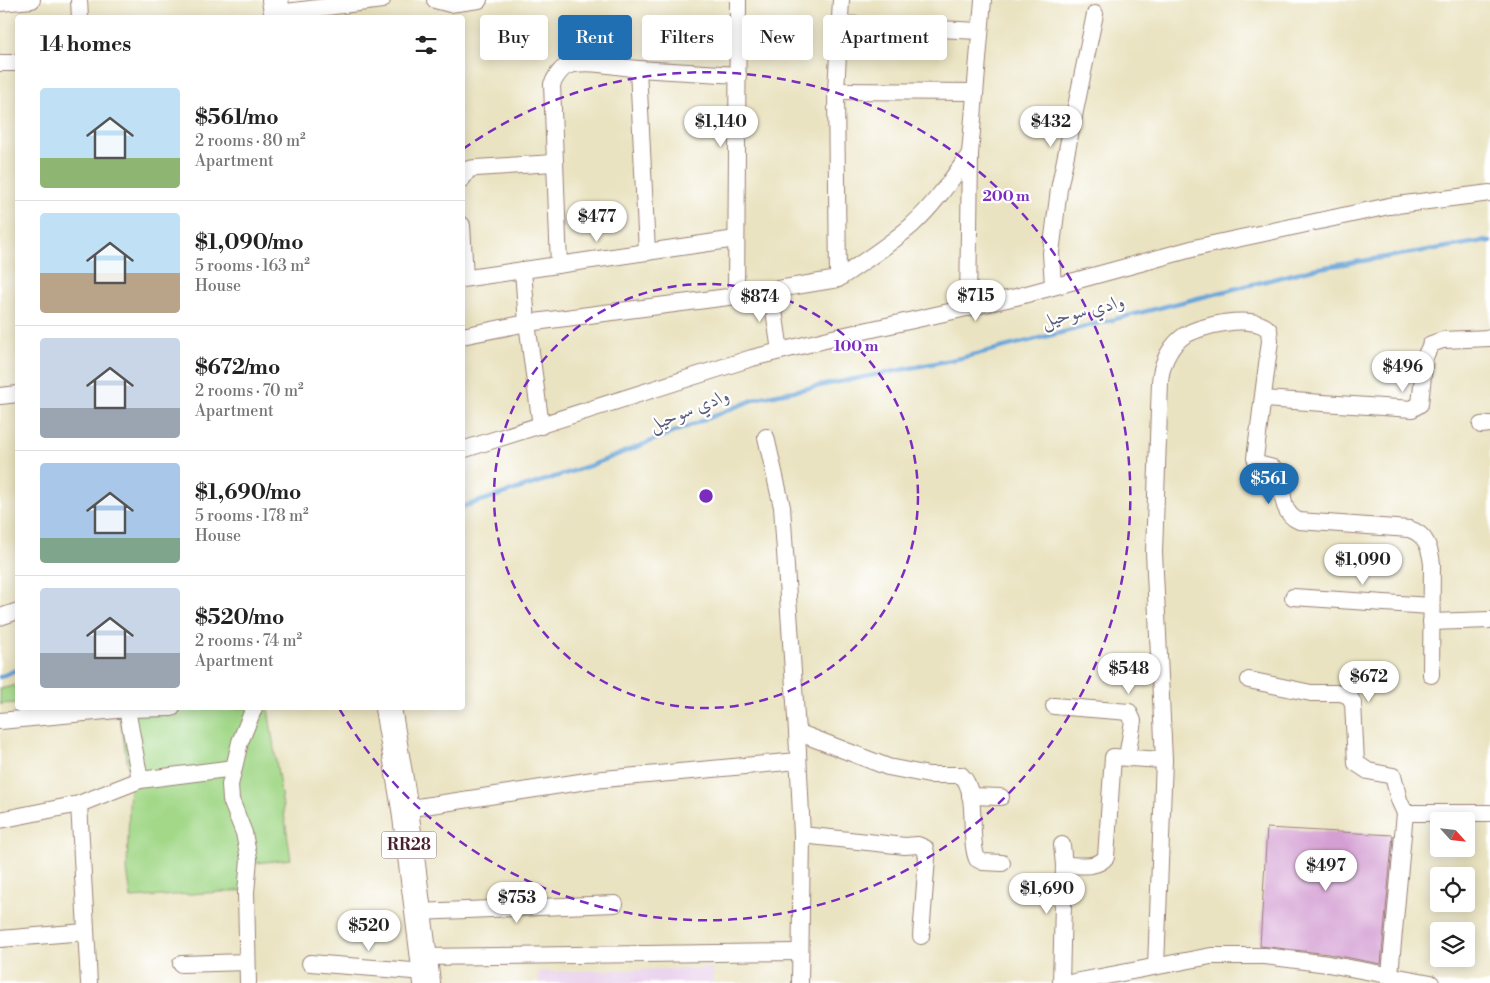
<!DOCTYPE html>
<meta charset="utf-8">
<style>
body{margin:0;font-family:"Libre Bodoni",Amiri,serif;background:#f6f6f6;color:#222;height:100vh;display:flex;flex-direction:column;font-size:19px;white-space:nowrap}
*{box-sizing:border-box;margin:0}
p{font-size:16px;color:#767676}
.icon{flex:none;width:28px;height:28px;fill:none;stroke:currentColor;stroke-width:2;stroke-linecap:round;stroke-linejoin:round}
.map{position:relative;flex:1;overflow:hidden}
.panel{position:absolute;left:15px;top:15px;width:450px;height:695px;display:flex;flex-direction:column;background:#fff;border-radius:5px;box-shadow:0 2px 12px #0003}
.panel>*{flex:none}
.guide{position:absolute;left:480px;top:15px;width:475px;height:45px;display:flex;gap:10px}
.needle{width:32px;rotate:117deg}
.buttons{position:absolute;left:1430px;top:812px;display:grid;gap:10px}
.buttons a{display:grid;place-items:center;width:45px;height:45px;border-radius:5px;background:#fff;box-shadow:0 2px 12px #0003;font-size:25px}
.price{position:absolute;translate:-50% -42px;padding:0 11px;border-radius:18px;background:#fff;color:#222;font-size:16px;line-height:32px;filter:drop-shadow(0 1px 2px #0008)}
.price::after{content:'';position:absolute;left:50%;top:30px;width:15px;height:11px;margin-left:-8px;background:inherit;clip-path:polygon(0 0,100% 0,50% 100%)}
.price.active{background:#1f6fb2;color:#fff}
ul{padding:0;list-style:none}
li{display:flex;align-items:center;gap:15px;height:125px;padding:0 25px}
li+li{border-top:1px solid #e0e0e0}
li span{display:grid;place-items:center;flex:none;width:140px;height:100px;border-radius:5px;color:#555}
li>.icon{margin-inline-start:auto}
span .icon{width:60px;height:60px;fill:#fffc;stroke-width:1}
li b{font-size:21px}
h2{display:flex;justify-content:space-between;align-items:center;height:60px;padding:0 25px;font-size:21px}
.tag{padding:0 18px;border-radius:5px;background:#fff;box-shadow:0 2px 12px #0003;font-size:18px;line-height:45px}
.tag.active{background:#1f6fb2;color:#fff}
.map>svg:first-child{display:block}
</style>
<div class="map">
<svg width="1490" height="983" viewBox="0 0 1490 983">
<rect width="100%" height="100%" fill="#fff"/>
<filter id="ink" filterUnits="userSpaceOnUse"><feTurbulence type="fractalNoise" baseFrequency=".02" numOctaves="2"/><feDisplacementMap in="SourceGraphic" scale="10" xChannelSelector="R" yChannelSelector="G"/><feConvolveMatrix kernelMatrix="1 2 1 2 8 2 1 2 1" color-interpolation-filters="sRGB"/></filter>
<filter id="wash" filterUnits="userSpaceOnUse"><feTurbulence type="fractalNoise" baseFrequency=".0096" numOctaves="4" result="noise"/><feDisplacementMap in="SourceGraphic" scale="20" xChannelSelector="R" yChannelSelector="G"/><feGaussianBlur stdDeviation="1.12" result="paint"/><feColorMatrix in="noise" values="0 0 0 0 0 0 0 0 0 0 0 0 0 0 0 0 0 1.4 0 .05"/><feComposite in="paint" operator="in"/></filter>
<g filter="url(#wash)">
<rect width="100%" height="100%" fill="#eae3c1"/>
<path fill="#e9d1ed" d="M713,968L712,983H539L538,972Z"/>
<g fill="#a2d888" stroke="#767c5a">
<path d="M17,685V703L0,704V689Z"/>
<path d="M118,708H268L291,859L248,864L251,890L131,898L127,869L130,778Z"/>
</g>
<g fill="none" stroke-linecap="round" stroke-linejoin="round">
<g stroke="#68a4d9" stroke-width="4.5">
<path d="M462,507L592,465L758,398L961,358L1313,269L1484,241L1490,242"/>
<path d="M0,677L18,669"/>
</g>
</g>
<g id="blocks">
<path fill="#d49fd3" d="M1267,828L1393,835L1381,964L1329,954L1260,946Z"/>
</g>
</g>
<g filter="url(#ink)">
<use href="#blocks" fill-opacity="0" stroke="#9a8176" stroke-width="1"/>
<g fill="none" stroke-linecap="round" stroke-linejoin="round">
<defs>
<g id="minor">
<path d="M79,0L80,18"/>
<path d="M435,0L450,4L479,0"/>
<path d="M0,3L32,0"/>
<path d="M278,13L382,0"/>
<path d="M839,24L979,31"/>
<path d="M0,63H18"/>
<path d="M638,69L738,75"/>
<path d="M836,91L975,92"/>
<path d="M462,179L469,169L476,168L554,163"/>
<path d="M462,225L465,278"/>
<path d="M559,265L552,84C556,77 559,70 567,66C584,59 620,67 638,69L647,252"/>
<path d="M523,270L527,323L541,426"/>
<path d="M462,279L736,239"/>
<path d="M838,279C863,262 888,246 911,226C934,205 952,179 970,154"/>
<path d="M1053,286L1051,253L1059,189L1095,14"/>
<path d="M771,290L780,351"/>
<path d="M736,296L738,0"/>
<path d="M968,308L970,154L983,0"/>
<path d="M462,336L527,323L736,296L838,279L836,91L841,0"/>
<path d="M0,396L18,394"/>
<path d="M1263,399L1412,409L1420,404L1425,357L1431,344L1443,340L1490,338"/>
<path d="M1481,425L1490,424"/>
<path d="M766,437L782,507L797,732L802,835L800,983"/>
<path d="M462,450L752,358L837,337L1016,297L1199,247L1389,206L1490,193"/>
<path d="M1293,597L1430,606"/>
<path d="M0,617L18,611"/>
<path d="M1431,622L1490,620"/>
<path d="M1249,680L1311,693H1341L1349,696L1353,703L1356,763L1368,771L1393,776L1399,800L1405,813"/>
<path d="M1054,706L1129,712L1133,721L1127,757"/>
<path d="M0,721L127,709L172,708"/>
<path d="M797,732L888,767L929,775H961C979,791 968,838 977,859L983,862L1002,863"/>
<path d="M140,780L234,768"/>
<path d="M970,796L1001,797"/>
<path d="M79,804L89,983"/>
<path d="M405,809L593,780L798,761"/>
<path d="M0,820L79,804L140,780L127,709"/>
<path d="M802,835L905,846L918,845L925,848L927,858L921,936"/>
<path d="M1064,865C1077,865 1097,869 1106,857L1113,757L1164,760"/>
<path d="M417,912L615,904"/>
<path d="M0,939L85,932"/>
<path d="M423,957L798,952"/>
<path d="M310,963L425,972"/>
<path d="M181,964L247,962"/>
<path d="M1156,966L1164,760L1154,552L1160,382C1161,366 1168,349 1181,338C1197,325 1254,313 1269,330L1270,341L1255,458L1258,464L1273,468L1281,474C1283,491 1280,513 1299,521L1409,529C1426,534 1430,548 1432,564L1431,675"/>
<path d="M1390,974L1405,813H1490"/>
<path d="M248,983L246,892L249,859L244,833L231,800L230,785L240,742L254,708"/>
<path d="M1061,983L1064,865L1062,845"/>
<path d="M1069,983L1211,956H1265L1328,964L1431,983"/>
</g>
<g id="primary">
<path d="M275,0L278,18"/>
<path d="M388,708L405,809L427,983"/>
</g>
</defs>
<use href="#minor" stroke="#9a8176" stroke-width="18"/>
<use href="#primary" stroke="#9a8176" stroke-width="28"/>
<use href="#minor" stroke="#fff" stroke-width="16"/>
<use href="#primary" stroke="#fff" stroke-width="26"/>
</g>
</g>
<g fill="none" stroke="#7b2cbf" stroke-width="2.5" stroke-dasharray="9 6">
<circle cx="706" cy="496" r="212"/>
<path d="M463 149A424 424 0 1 1 339 708"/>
</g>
<g text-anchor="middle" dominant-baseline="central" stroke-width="4.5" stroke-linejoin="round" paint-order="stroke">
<rect fill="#fff" stroke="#80626b" stroke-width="1" x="381.5" y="831.5" width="55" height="27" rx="4"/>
<g font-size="16" font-weight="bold" fill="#4a1f2b">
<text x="409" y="845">RR28</text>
</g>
<g font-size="19" font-style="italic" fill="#585b79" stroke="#fff">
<text transform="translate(1083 311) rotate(-14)">وادي سوحيل</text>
<text transform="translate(689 410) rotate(-22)">وادي سوحيل</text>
</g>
</g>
<circle cx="706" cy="496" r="8" fill="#7b2cbf" stroke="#fff" stroke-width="2.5"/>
<g font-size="15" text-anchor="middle" font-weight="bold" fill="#7b2cbf" stroke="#fff" stroke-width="4.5" stroke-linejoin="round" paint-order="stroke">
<text x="1006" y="201">200 m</text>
<text x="856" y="351">100 m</text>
</g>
</svg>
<div class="buttons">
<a><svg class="needle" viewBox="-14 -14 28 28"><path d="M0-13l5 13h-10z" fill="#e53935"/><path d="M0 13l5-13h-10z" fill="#767676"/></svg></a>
<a><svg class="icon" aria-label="locate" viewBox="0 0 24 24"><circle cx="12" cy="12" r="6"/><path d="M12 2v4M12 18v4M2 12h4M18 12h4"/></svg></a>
<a><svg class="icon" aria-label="layers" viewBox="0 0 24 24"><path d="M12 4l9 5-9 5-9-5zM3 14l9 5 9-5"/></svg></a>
</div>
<b class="price" style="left:721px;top:148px">$1,140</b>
<b class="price" style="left:1051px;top:148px">$432</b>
<b class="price" style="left:597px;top:243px">$477</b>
<b class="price" style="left:976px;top:322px">$715</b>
<b class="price" style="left:760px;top:323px">$874</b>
<b class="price" style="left:1403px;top:393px">$496</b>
<b class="price active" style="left:1269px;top:505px">$561</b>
<b class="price" style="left:1363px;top:586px">$1,090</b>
<b class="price" style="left:1129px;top:695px">$548</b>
<b class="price" style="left:1369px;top:703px">$672</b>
<b class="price" style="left:1326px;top:892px">$497</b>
<b class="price" style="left:1047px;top:915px">$1,690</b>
<b class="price" style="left:517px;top:924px">$753</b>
<b class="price" style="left:369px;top:952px">$520</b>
<div class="guide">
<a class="tag">Buy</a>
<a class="tag active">Rent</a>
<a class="tag">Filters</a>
<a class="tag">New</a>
<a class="tag">Apartment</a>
</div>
<section class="panel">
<h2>14 homes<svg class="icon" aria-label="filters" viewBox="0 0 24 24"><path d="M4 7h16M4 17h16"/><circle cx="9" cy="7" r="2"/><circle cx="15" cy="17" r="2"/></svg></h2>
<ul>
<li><span style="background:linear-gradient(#bfe0f5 70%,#8fb573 0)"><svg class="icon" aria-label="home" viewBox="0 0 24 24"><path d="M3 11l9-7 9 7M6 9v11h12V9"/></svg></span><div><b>$561/mo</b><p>2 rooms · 80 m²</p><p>Apartment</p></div></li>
<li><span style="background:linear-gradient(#bfe0f5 60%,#b9a48a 0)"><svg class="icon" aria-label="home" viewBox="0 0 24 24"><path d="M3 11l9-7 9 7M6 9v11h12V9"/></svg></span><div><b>$1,090/mo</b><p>5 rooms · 163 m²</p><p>House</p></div></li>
<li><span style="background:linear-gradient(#c9d6e8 70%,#9aa5b1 0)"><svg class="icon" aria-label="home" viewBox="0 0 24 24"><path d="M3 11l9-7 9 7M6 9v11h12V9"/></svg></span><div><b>$672/mo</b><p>2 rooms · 70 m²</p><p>Apartment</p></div></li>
<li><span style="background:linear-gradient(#a9c7e8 75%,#7fa58c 0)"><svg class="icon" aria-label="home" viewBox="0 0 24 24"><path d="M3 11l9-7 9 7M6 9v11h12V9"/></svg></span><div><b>$1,690/mo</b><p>5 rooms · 178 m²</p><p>House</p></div></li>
<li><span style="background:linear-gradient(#c9d6e8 65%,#9aa5b1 0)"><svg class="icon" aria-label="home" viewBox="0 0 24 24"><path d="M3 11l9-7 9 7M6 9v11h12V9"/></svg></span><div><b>$520/mo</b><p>2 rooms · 74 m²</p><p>Apartment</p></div></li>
</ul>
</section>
</div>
